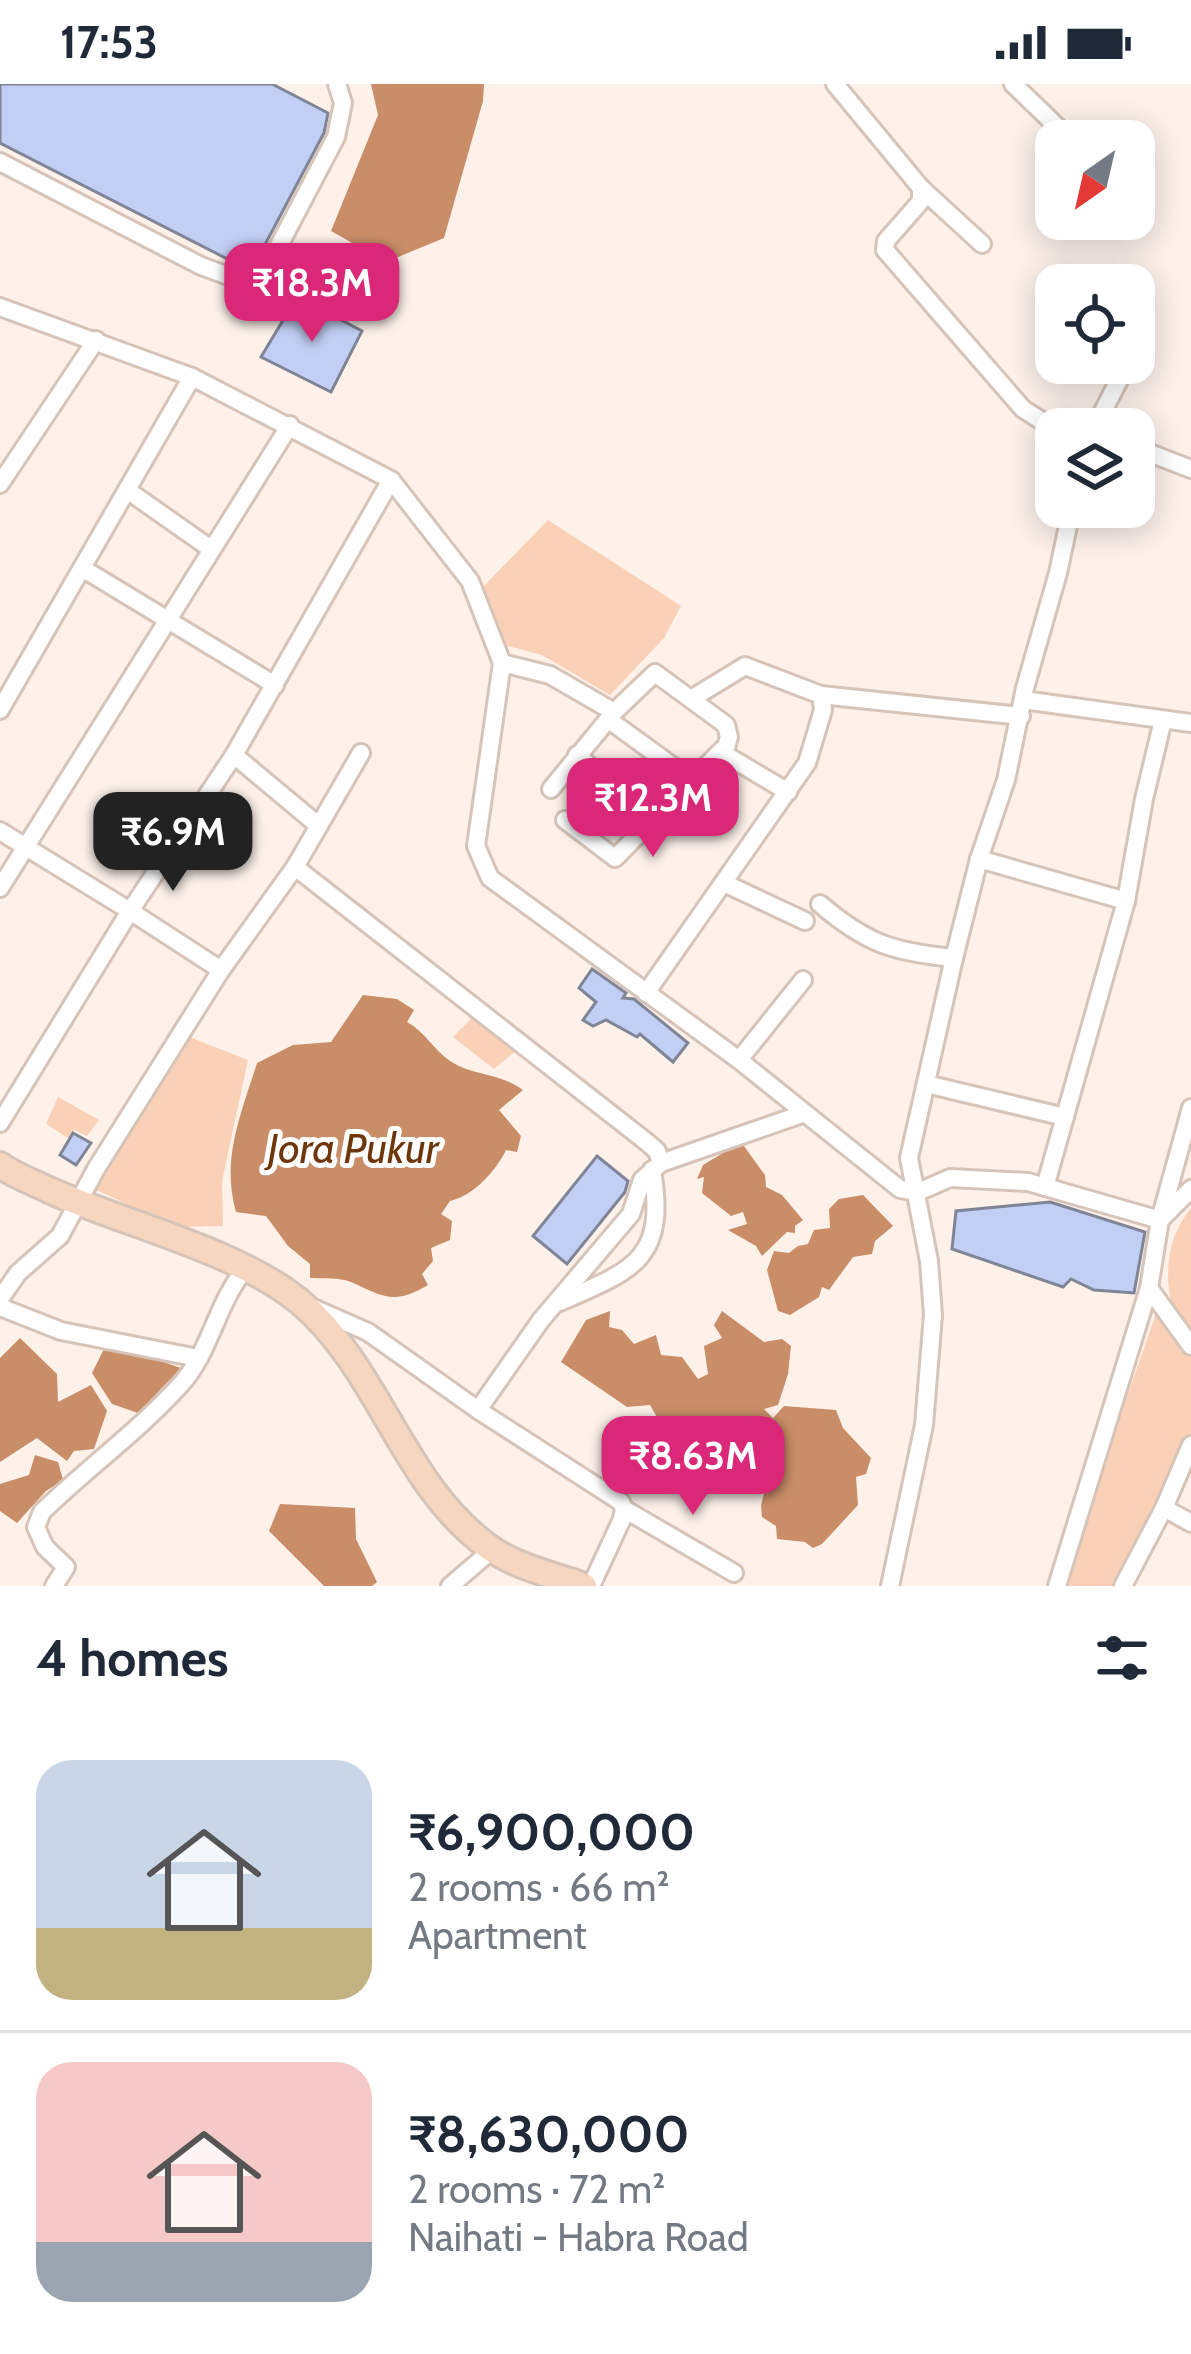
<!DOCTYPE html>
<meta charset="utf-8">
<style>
body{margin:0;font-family:Cabin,sans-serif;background:#f6f6f7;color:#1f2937;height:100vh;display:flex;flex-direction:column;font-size:45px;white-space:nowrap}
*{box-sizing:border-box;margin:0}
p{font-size:39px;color:#747a83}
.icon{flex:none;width:66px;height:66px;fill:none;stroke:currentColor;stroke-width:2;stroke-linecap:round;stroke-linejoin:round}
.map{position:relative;height:1502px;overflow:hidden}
.panel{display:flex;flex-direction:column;background:#fff;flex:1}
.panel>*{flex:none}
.needle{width:78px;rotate:214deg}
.controls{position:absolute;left:1035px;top:36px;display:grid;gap:24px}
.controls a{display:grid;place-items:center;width:120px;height:120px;border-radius:24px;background:#fff;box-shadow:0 6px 30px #0003;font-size:60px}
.price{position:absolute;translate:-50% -102px;padding:0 27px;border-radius:24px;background:#db2777;color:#fff;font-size:39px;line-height:78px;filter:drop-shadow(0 3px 6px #0008)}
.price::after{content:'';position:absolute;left:50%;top:72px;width:36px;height:27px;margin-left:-18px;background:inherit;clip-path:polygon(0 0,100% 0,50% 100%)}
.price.current{background:#222;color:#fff}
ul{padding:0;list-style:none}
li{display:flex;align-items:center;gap:36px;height:300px;padding:0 36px}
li+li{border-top:3px solid #e0e1e3}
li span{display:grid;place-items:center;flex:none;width:336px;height:240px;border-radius:36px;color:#555}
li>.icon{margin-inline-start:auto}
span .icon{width:144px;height:144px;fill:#fffc;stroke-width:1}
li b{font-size:51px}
h2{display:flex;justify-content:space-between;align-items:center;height:144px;padding:0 36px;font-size:51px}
.status{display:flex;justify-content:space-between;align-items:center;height:84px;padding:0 60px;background:#fff;direction:ltr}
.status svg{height:33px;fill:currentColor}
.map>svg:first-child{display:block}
</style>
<div class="status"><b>17:53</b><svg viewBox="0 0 49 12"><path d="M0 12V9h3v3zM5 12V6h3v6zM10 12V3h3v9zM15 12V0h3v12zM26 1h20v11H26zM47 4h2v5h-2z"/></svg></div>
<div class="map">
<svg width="1191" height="1502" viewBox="0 0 1191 1502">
<rect width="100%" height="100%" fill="#fdf1ea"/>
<g fill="#fad0b7">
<path d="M548,436L681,522L664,554L610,611L542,571L497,559L483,503Z"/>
<path d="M475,931L517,966L494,985L453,953Z"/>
<path d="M174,947L248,976L222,1097L223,1142L175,1143L90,1103Z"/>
<path d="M58,1013L99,1036L87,1052L74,1046L68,1054L46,1040Z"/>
<path d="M1191,1124V1265C1164,1224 1157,1165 1191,1124Z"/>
<path d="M1159,1221L1191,1271V1354L1114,1502H1061Z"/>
</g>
<g fill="#c98d68">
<path d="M371,0H484L483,17L444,154L386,178L331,147L378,31Z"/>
<path d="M363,911L397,915L414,926L407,938C425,948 434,966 450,977C472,992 499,988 523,1006L499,1026L521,1052L517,1068L506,1066C496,1087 473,1112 450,1117L441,1130L452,1137L450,1156L431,1164L433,1177L422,1190L428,1201C394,1221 384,1213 351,1198C340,1193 322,1195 310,1194V1180L288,1162L266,1132L236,1128C221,1075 241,1030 257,979L293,961L331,958Z"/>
<path d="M741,1058L765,1091L766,1103L782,1111L803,1136L795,1142V1149L787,1148L762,1172L756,1162L728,1146L747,1140L743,1128L731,1132L702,1109L704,1093L697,1095L703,1081Z"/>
<path d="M863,1111L893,1142L875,1157L872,1170L853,1173L829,1206L822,1203L819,1213L790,1231L778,1227L767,1186L774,1167L789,1169L798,1162L808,1160L814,1146L830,1144L829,1125L839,1115Z"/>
<path d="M610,1227L609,1243L622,1246L634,1260L656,1251L661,1271L682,1273L698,1295L708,1290L704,1262L722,1254L714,1241L722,1227L764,1258L782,1255L791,1262L788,1290L778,1321L764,1325L773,1334L784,1322L836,1326L843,1344L871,1374L866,1390L856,1393L858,1421L822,1460L813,1464L805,1458L777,1455L776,1442L762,1433L761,1421L766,1402L756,1385L743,1379L767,1341L736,1371L658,1335L650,1321L627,1323L561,1278L586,1236Z"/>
<path d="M20,1254L57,1290L58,1318L91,1301L107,1327L94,1365L74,1367L67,1377L37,1354L0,1378V1274Z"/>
<path d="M107,1259L181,1284L138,1329L112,1320L92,1289Z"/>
<path d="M35,1371L58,1378L63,1396L46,1407L17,1439L0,1427V1400L29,1391Z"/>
<path d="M280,1420L355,1424L356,1455L377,1498L372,1502H324L269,1447Z"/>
</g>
<g fill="#c2cff4" stroke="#7f8596" stroke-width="3">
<path d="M0,0H272L328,29L324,49L251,187L0,59Z"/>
<path d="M297,213L362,247L331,308L261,273Z"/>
<path d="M592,885L626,909L623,914L634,915L688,959L673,978L640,950L637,953L606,936L593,942L583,936L596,918L579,904Z"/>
<path d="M73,1049L91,1059L76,1081L60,1071Z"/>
<path d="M597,1072L628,1097L625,1108L567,1180L533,1152Z"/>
<path d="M1050,1118L1145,1148L1134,1209L1094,1206L1071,1195L1063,1203L952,1165L956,1127Z"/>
</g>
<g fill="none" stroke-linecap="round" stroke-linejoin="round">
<defs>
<g id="street">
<path d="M835,0L921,104V117L886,157L885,166L1023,325L1056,346"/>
<path d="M1013,0L1072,57"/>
<path d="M0,78L201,182L253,201L262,194L336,53L343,19L337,0"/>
<path d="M921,104L982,160"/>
<path d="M0,223L192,293"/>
<path d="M1094,345L1119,296"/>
<path d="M1134,363L1191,385"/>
<path d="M391,396L470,497L502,579L476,762L490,794L739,976L805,1029"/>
<path d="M0,400L96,256"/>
<path d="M127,406L211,465"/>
<path d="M82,484L275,601"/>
<path d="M502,579L550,591L614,628"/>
<path d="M821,611L1021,632"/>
<path d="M1023,616L1191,639"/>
<path d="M0,626L192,293L391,396L234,671L130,827L0,747"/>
<path d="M609,636L693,697"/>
<path d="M234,671L319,742"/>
<path d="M577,671L653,738"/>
<path d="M551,705L614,628L655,589L726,641L729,653L724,670L788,708"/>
<path d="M565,736L615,774L722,666"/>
<path d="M979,775L1126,817"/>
<path d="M295,783L648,1059L657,1067L661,1079"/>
<path d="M724,799L805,837"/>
<path d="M0,804L290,341"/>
<path d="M820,820C867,860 893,868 954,874"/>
<path d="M646,909L807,679L823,626L821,611L745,582L691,615"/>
<path d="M739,976L803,896"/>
<path d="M926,1000L1065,1033"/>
<path d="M0,1039L130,827L221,886"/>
<path d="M1045,1103L1126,817L1144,715L1163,636"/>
<path d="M1149,1204L1191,1262"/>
<path d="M0,1215L18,1189L60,1152L96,1085L221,886L295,783L361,669"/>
<path d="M560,1218C634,1186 667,1175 652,1086"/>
<path d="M0,1223L61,1247L198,1274"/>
<path d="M311,1223L368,1248L478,1326"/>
<path d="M1164,1424L1191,1439"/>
<path d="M624,1425L734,1489"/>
<path d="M54,1502L66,1483L45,1463L36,1443L42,1428C87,1384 140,1346 182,1299C211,1266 217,1218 246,1184"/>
<path d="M450,1502L492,1466"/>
<path d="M591,1502L622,1435L624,1425L621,1418L478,1326L541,1236L631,1130L642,1096L661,1079L805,1029L900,1105L918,1108L950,1094L1028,1098L1160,1136L1191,1105"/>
<path d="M890,1502L924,1341L933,1231L929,1177L909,1074L954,874L979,775L1006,696L1025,604L1058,489L1072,423"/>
<path d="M1057,1502L1149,1204L1160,1136L1191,1024"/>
<path d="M1123,1502L1164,1424L1191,1361"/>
</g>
<path id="secondary" d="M0,1081C15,1092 33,1098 49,1106C124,1140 239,1167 300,1218C381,1286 402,1402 490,1464C516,1483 554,1491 584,1502"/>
</defs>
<use href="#street" stroke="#d6c4b9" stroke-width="22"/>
<use href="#secondary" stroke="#d6c4b9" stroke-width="30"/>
<use href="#street" stroke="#fff" stroke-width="16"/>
<use href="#secondary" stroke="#f6d6bf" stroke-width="24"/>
</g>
<g text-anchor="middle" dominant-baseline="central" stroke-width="10" stroke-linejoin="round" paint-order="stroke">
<g font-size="42" font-style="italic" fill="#6e360a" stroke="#fff">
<text x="353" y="1064">Jora Pukur</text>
</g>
</g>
</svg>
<div class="controls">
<a><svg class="needle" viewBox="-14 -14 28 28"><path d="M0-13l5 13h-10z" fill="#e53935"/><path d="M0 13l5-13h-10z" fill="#747a83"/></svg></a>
<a><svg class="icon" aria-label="locate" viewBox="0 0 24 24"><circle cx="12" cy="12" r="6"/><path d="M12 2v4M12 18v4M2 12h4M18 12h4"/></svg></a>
<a><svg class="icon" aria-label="layers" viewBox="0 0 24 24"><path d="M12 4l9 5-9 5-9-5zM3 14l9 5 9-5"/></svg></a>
</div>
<b class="price" style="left:312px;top:261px">₹18.3M</b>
<b class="price" style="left:653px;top:776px">₹12.3M</b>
<b class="price current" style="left:173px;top:810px">₹6.9M</b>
<b class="price" style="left:693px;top:1434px">₹8.63M</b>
</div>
<section class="panel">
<h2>4 homes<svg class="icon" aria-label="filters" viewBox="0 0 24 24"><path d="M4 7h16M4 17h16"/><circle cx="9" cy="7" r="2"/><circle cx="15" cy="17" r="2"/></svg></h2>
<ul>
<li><span style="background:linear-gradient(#c9d6e8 70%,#c2b280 0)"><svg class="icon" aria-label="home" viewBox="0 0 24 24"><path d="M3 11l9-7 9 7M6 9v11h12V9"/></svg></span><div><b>₹6,900,000</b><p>2 rooms · 66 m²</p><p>Apartment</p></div></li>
<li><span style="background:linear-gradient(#f6c9c9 75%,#9aa5b1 0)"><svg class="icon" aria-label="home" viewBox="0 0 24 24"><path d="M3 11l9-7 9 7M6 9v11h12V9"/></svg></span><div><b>₹8,630,000</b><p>2 rooms · 72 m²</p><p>Naihati - Habra Road</p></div></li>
</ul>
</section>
